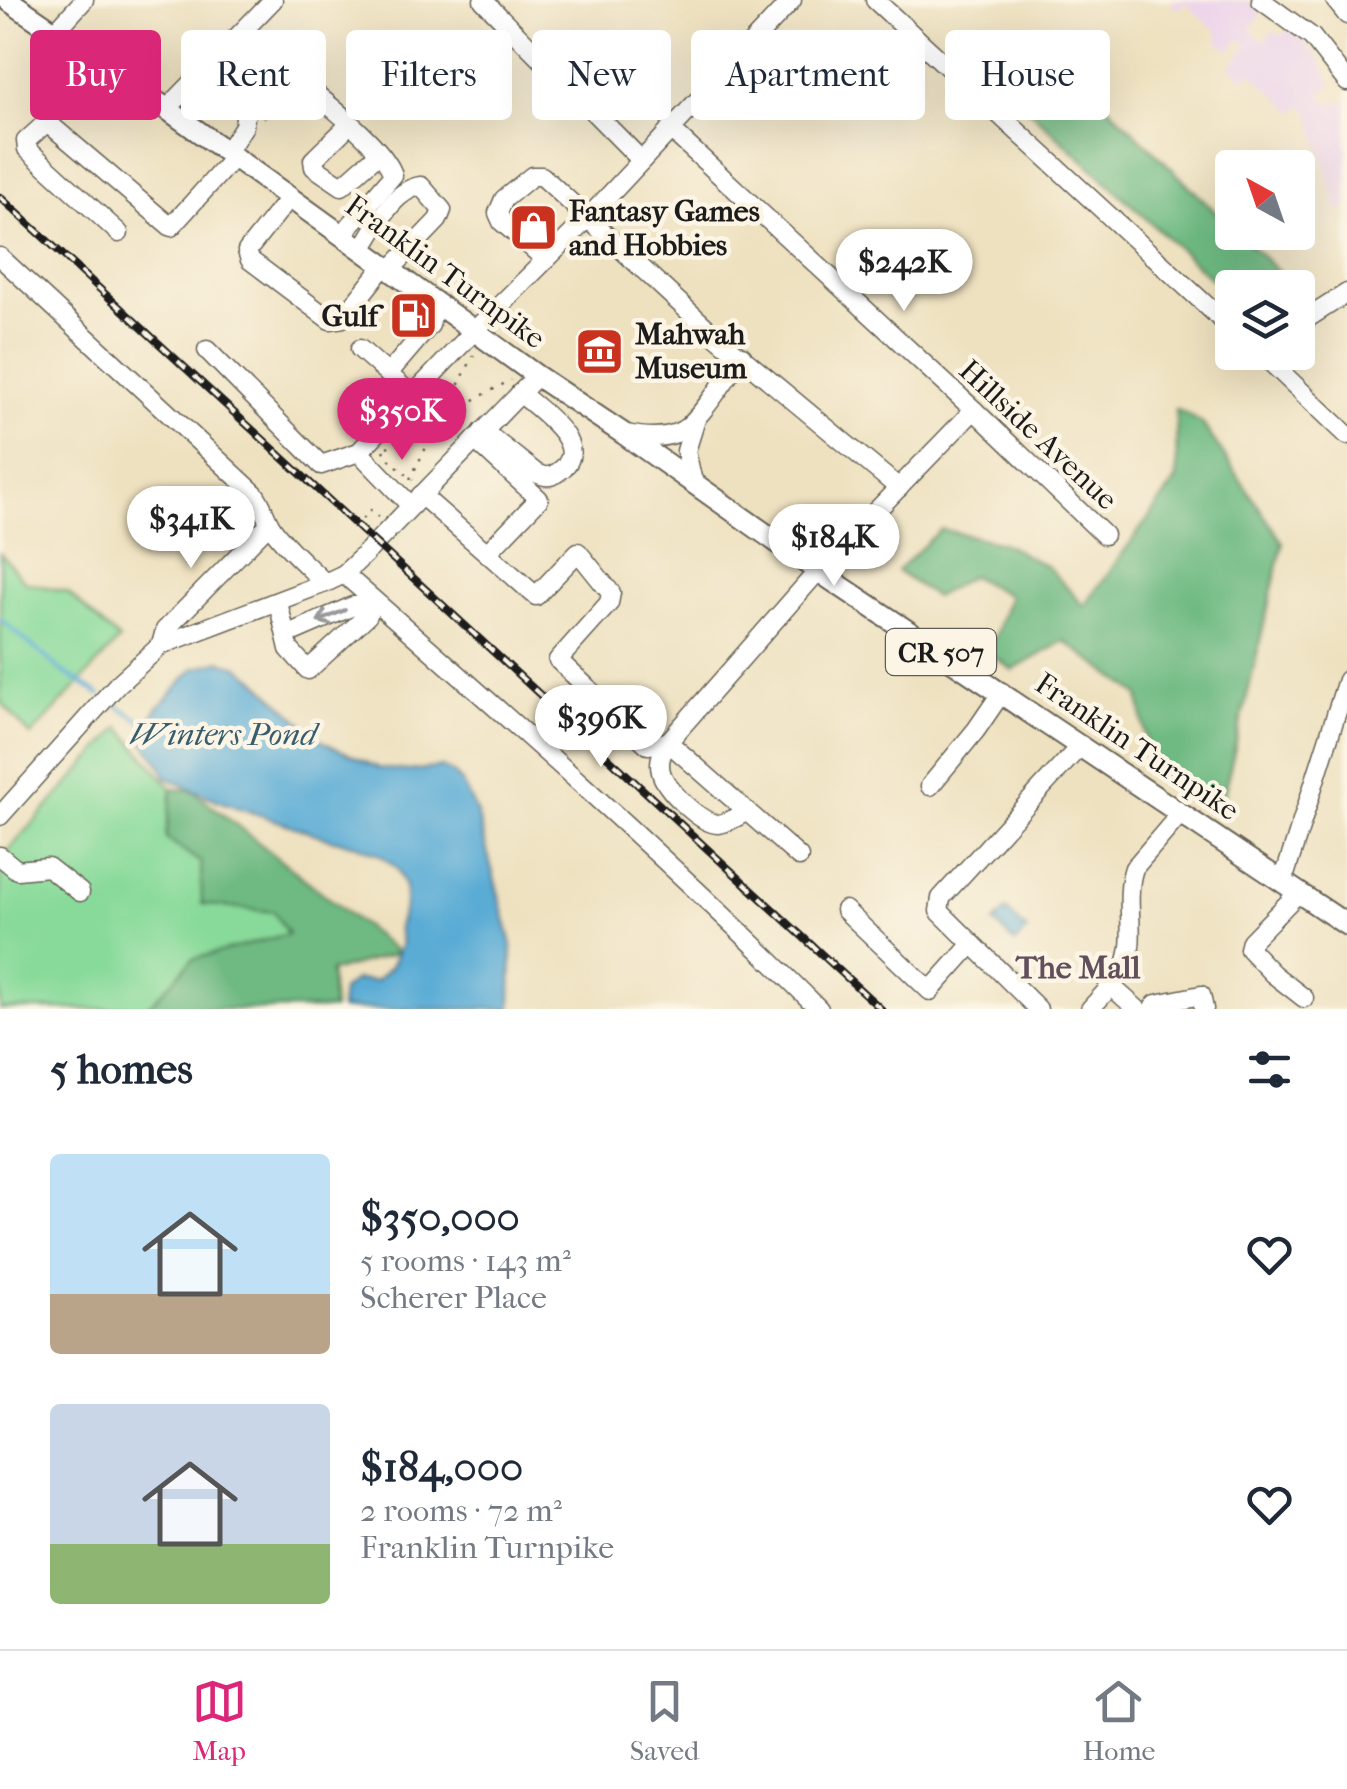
<!DOCTYPE html>
<meta charset="utf-8">
<style>
body{margin:0;font-family:"IM FELL French Canon",serif;background:#f6f6f7;color:#1f2937;height:100vh;display:flex;flex-direction:column;font-size:38px;white-space:nowrap}
*{box-sizing:border-box;margin:0}
p{font-size:32px;color:#747a83}
.icon{flex:none;width:55px;height:55px;fill:none;stroke:currentColor;stroke-width:2;stroke-linecap:round;stroke-linejoin:round}
.map{position:relative;height:1009px;overflow:hidden}
.panel{display:flex;flex-direction:column;background:#fff;flex:1}
.panel>*{flex:none}
.top-card{position:absolute;left:30px;top:30px;width:1288px;height:90px;display:flex;gap:20px}
.needle{width:65px;rotate:320deg}
.tools{position:absolute;left:1215px;top:150px;display:grid;gap:20px}
.tools a{display:grid;place-items:center;width:100px;height:100px;border-radius:10px;background:#fff;box-shadow:0 10px 40px #0002;font-size:50px}
.price{position:absolute;translate:-50% -85px;padding:0 22px;border-radius:35px;background:#fff;color:#222;font-size:32px;line-height:65px;filter:drop-shadow(0 2px 5px #0008)}
.price::after{content:'';position:absolute;left:50%;top:60px;width:30px;height:22px;margin-left:-15px;background:inherit;clip-path:polygon(0 0,100% 0,50% 100%)}
.price.active{background:#db2777;color:#fff}
ul{padding:0;list-style:none}
li{display:flex;align-items:center;gap:30px;height:250px;padding:0 50px}
li span{display:grid;place-items:center;flex:none;width:280px;height:200px;border-radius:10px;color:#555}
li>.icon{margin-inline-start:auto}
span .icon{width:120px;height:120px;fill:#fffc;stroke-width:1}
li b{font-size:42px}
h2{display:flex;justify-content:space-between;align-items:center;height:120px;padding:0 50px;font-size:42px}
.tag{padding:0 35px;border-radius:10px;background:#fff;box-shadow:0 10px 40px #0002;font-size:35px;line-height:90px}
.tag.active{background:#db2777;color:#fff}
.menu{display:flex;justify-content:space-around;align-items:center;height:140px;border-top:2px solid #e0e1e3;background:#fff;font-size:28px;color:#747a83}
.menu a{display:grid;justify-items:center;gap:5px}
.menu .active{color:#db2777}
.map>svg:first-child{display:block}
</style>
<div class="map">
<svg width="1347" height="1009" viewBox="0 0 1347 1009">
<rect width="100%" height="100%" fill="#fcf5e5"/>
<filter id="ink" filterUnits="userSpaceOnUse"><feTurbulence type="fractalNoise" baseFrequency=".01" numOctaves="2"/><feDisplacementMap in="SourceGraphic" scale="20" xChannelSelector="R" yChannelSelector="G"/><feConvolveMatrix kernelMatrix="1 2 1 2 8 2 1 2 1" color-interpolation-filters="sRGB"/></filter>
<filter id="wash" filterUnits="userSpaceOnUse"><feTurbulence type="fractalNoise" baseFrequency=".0048" numOctaves="4" result="noise"/><feDisplacementMap in="SourceGraphic" scale="40" xChannelSelector="R" yChannelSelector="G"/><feGaussianBlur stdDeviation="2.25" result="paint"/><feColorMatrix in="noise" values="0 0 0 0 0 0 0 0 0 0 0 0 0 0 0 0 0 1.4 0 .05"/><feComposite in="paint" operator="in"/></filter>
<g filter="url(#wash)">
<rect width="100%" height="100%" fill="#eee1c0"/>
<path fill="#ebd1eb" d="M1169,0H1247L1262,14L1250,29L1264,42L1273,31L1281,36L1287,30L1303,40L1319,59L1332,83L1321,94L1330,104L1347,100V209L1338,211L1310,113L1302,105L1294,112L1251,72L1244,78L1230,67L1248,45L1240,39L1229,51L1216,40L1219,34L1185,3L1178,9Z"/>
<g fill="#88da9a" stroke="#527b5b" stroke-width="2.5">
<path d="M0,553L25,582L67,592L119,640L31,736L0,701Z"/>
<path d="M120,727L172,789L166,837L274,912L289,935L193,959L146,1009H0V860Z"/>
</g>
<g fill="#6eba82" stroke="#456b4f" stroke-width="2.5">
<path d="M1054,53L1232,228V232L1238,233L1286,279L1280,287L1232,288V298L1012,94Z"/>
<path d="M1176,409L1202,423L1283,543L1219,815L1150,765L1139,695L1064,641L1013,670L989,653L1009,596L971,576L935,597L897,571L941,529L1002,543L1048,567L1084,606L1177,479Z"/>
<path d="M172,789L192,790L398,953L330,972L333,1009H146L193,959L288,934L274,912L202,904L201,863L166,838Z"/>
</g>
<g fill="#5aacd5" stroke="#3b6478" stroke-width="2.5">
<path d="M221,661L239,667L254,678L319,739L336,748L379,768L409,771L442,767L453,773L463,785L477,813L512,945L511,1009H340L342,991L355,980L376,981L392,965L401,943L398,927L405,905V887L397,868L380,855L357,845L330,839L219,801L167,778L160,764L140,737L156,710L194,668Z"/>
<path d="M1006,910L1027,930L1015,943L994,923Z"/>
</g>
<g fill="none" stroke-linecap="round" stroke-linejoin="round">
<g stroke="#5aacd5" stroke-width="4">
<path d="M0,619L62,671L100,695"/>
<path d="M112,702L146,724"/>
</g>
</g>
</g>
<g filter="url(#ink)">
<g fill="none" stroke-linecap="round" stroke-linejoin="round">
<path stroke="#c4ba9f" stroke-width="18" stroke-dasharray="18 9" stroke-linecap="butt" d="M258,113L274,98"/>
<defs>
<g id="minor">
<path d="M483,0L641,160"/>
<path d="M875,0L1232,329"/>
<path d="M1261,0L1312,37L1347,82"/>
<path d="M1335,0L1347,15"/>
<path d="M55,32L84,0"/>
<path d="M98,61L47,122L171,227L234,157"/>
<path d="M274,98L295,77C320,98 384,146 393,175L342,235"/>
<path d="M167,109L273,0"/>
<path d="M47,122L26,141L27,149L119,233"/>
<path d="M350,124L317,156L313,160L314,167L342,186L379,153"/>
<path d="M670,129L974,410L1104,535"/>
<path d="M227,152L244,126L247,99L270,78L295,77"/>
<path d="M290,197L247,251L250,260L330,320L343,318L384,266"/>
<path d="M362,249C377,227 392,190 421,186L442,210L438,220L390,270"/>
<path d="M0,257L254,493C263,504 265,518 273,529C287,549 308,566 325,583"/>
<path d="M546,260L502,222L498,213L504,199L532,176H542L711,332L899,488"/>
<path d="M1298,330L1308,318L1347,293"/>
<path d="M360,349L413,396"/>
<path d="M207,350L321,465L359,452L474,331L587,219L792,0"/>
<path d="M1260,352L1347,435"/>
<path d="M388,374L430,325L435,303"/>
<path d="M483,431L536,473C545,477 550,478 558,472C596,447 538,409 520,393"/>
<path d="M625,434C643,437 663,440 681,431C699,422 728,375 742,356"/>
<path d="M475,440L539,499L487,553"/>
<path d="M359,452L411,506"/>
<path d="M693,482L686,451L696,419"/>
<path d="M421,495L536,596L578,552L611,593L609,603L558,660L648,745L668,742L799,857"/>
<path d="M344,574C505,715 667,857 819,1009"/>
<path d="M278,602L289,649L308,670L368,615L359,606H353L286,635"/>
<path d="M161,645L165,630L269,524"/>
<path d="M930,786L976,730L1002,692"/>
<path d="M747,811C739,816 728,823 718,824C701,824 665,789 661,772C658,761 662,752 668,742L818,571L974,410"/>
<path d="M0,816L117,685L161,645L325,583L344,574L364,555L537,376"/>
<path d="M0,856L17,870L48,867L80,892"/>
<path d="M1283,881L1347,680"/>
<path d="M1299,892L1251,941L1249,949L1273,974L1304,998"/>
<path d="M845,910L930,991L972,944"/>
<path d="M1038,1009L939,911L941,898L1081,745"/>
<path d="M1090,1009L1111,986"/>
<path d="M1137,1009L1111,986C1115,980 1122,973 1125,966C1138,938 1123,900 1134,868L1181,813"/>
<path d="M1152,1009L1156,1004L1201,995L1204,1009"/>
</g>
<path id="major" d="M8,0L167,109L537,376L624,434L818,571L1347,925"/>
</defs>
<use href="#minor" stroke="#666155" stroke-width="21"/>
<use href="#major" stroke="#666155" stroke-width="24"/>
<g stroke="#666155" stroke-width="2.5" stroke-dasharray="2.5 8" stroke-linecap="butt">
<path d="M441,413L446,415L445,421L442,422L437,420Z"/>
<path d="M444,413L474,355"/>
<path d="M446,415L511,380"/>
<path d="M387,447L437,420"/>
<path d="M384,450L387,457L413,480"/>
<path d="M410,479L439,422"/>
<path d="M362,519L371,510L378,517"/>
</g>
<use href="#minor" stroke="#fff" stroke-width="18"/>
<use href="#major" stroke="#fff" stroke-width="20"/>
<defs>
<path id="rail" d="M0,197L881,1009"/>
</defs>
<use href="#rail" stroke="#1c1c1c" stroke-width="8"/>
<use href="#rail" stroke="#fcf5e5" stroke-width="4" stroke-dasharray="11" stroke-linecap="butt"/>
</g>
<defs><path id="oneway-shaft" d="M-6 0H5M1.5-3L5.5 0L1.5 3" fill="none" stroke-width="1.6" stroke-linecap="round" stroke-linejoin="round" transform="scale(2.5)"/></defs>
<use stroke="#999" href="#oneway-shaft" transform="translate(331 616) rotate(157)"/>
</g>
<defs>
<symbol id="shop-square" viewBox="-11 -11 22 22"><rect x="-9" y="-9" width="18" height="18" rx="4" fill="#c8321e" stroke="#fcf5e5"/><path d="M-5-2.5h2.3a2.7 3.5 0 0 1 5.4 0H5L5.5 6h-11ZM-1.5-2.5h3a1.5 2.3 0 0 0-3 0Z" fill="#fff"/></symbol>
<symbol id="fuel-square" viewBox="-11 -11 22 22"><rect x="-9" y="-9" width="18" height="18" rx="4" fill="#c8321e" stroke="#fcf5e5"/><path d="M-5.5-6h7V0h2V4h1.3V-2.5L3-4.5l.8-.8L6-3V5H2.5V1h-1V6h-7ZM-4.2-4.7v3.2H.2V-4.7Z" fill="#fff"/></symbol>
<symbol id="museum-square" viewBox="-11 -11 22 22"><rect x="-9" y="-9" width="18" height="18" rx="4" fill="#c8321e" stroke="#fcf5e5"/><path d="M0-6L6-3V-2H-6V-3ZM-5-1h2V3h-2ZM-1-1h2V3h-2ZM3-1h2V3H3ZM-6 4H6V6H-6Z" fill="#fff"/></symbol>
</defs>
<g fill-rule="evenodd">
<use href="#shop-square" x="506" y="200" width="55" height="55"/>
<use href="#fuel-square" x="386" y="288" width="55" height="55"/>
<use href="#museum-square" x="572" y="324" width="55" height="55"/>
</g>
<g text-anchor="middle" dominant-baseline="central" stroke-width="9" stroke-linejoin="round" paint-order="stroke">
<rect fill="#fcf5e5" stroke="#5f5d58" stroke-width="2.5" x="886" y="629" width="110" height="46" rx="8"/>
<g font-size="28" font-weight="bold" fill="#1c1c1c">
<text x="941" y="652">CR 507</text>
</g>
<g font-size="30" font-weight="bold" fill="#1c1c1c" stroke="#fcf5e5" text-anchor="start">
<text x="569" y="211">Fantasy Games<tspan x="569" dy="34">and Hobbies</tspan></text>
<text x="378" y="316" text-anchor="end">Gulf</text>
<text x="635" y="334">Mahwah<tspan x="635" dy="34">Museum</tspan></text>
</g>
<g font-size="30" fill="#1c1c1c" stroke="#fcf5e5">
<text transform="translate(445 272) rotate(36)">Franklin Turnpike</text>
<text transform="translate(1038 435) rotate(43)">Hillside Avenue</text>
<text transform="translate(1137 747) rotate(34)">Franklin Turnpike</text>
</g>
<g font-size="32" font-style="italic" fill="#385d6f" stroke="#fcf5e5">
<text x="223" y="734">Winters Pond</text>
</g>
<g font-size="32" font-weight="bold" fill="#624f5c" stroke="#fcf5e5">
<text x="1078" y="967">The Mall</text>
</g>
</g>
</svg>
<div class="tools">
<a><svg class="needle" viewBox="-14 -14 28 28"><path d="M0-13l5 13h-10z" fill="#e53935"/><path d="M0 13l5-13h-10z" fill="#747a83"/></svg></a>
<a><svg class="icon" aria-label="layers" viewBox="0 0 24 24"><path d="M12 4l9 5-9 5-9-5zM3 14l9 5 9-5"/></svg></a>
</div>
<b class="price" style="left:904px;top:314px">$242K</b>
<b class="price active" style="left:402px;top:463px">$350K</b>
<b class="price" style="left:191px;top:571px">$341K</b>
<b class="price" style="left:834px;top:589px">$184K</b>
<b class="price" style="left:601px;top:770px">$396K</b>
<div class="top-card">
<a class="tag active">Buy</a>
<a class="tag">Rent</a>
<a class="tag">Filters</a>
<a class="tag">New</a>
<a class="tag">Apartment</a>
<a class="tag">House</a>
</div>
</div>
<section class="panel">
<h2>5 homes<svg class="icon" aria-label="filters" viewBox="0 0 24 24"><path d="M4 7h16M4 17h16"/><circle cx="9" cy="7" r="2"/><circle cx="15" cy="17" r="2"/></svg></h2>
<ul>
<li><span style="background:linear-gradient(#bfe0f5 70%,#b9a48a 0)"><svg class="icon" aria-label="home" viewBox="0 0 24 24"><path d="M3 11l9-7 9 7M6 9v11h12V9"/></svg></span><div><b>$350,000</b><p>5 rooms · 143 m²</p><p>Scherer Place</p></div><svg class="icon" aria-label="heart" viewBox="0 0 24 24"><path d="M12 20l-8-8c-3-5 5-10 8-4 3-6 11-1 8 4z"/></svg></li>
<li><span style="background:linear-gradient(#c9d6e8 70%,#8fb573 0)"><svg class="icon" aria-label="home" viewBox="0 0 24 24"><path d="M3 11l9-7 9 7M6 9v11h12V9"/></svg></span><div><b>$184,000</b><p>2 rooms · 72 m²</p><p>Franklin Turnpike</p></div><svg class="icon" aria-label="heart" viewBox="0 0 24 24"><path d="M12 20l-8-8c-3-5 5-10 8-4 3-6 11-1 8 4z"/></svg></li>
</ul>
</section>
<nav class="menu">
<a class="active"><svg class="icon" aria-label="map" viewBox="0 0 24 24"><path d="M3 6l6-2 6 2 6-2v14l-6 2-6-2-6 2zM9 4v14M15 6v14"/></svg>Map</a>
<a><svg class="icon" aria-label="saved" viewBox="0 0 24 24"><path d="M7 4h10v16l-5-4-5 4z"/></svg>Saved</a>
<a><svg class="icon" aria-label="home" viewBox="0 0 24 24"><path d="M3 11l9-7 9 7M6 9v11h12V9"/></svg>Home</a>
</nav>
